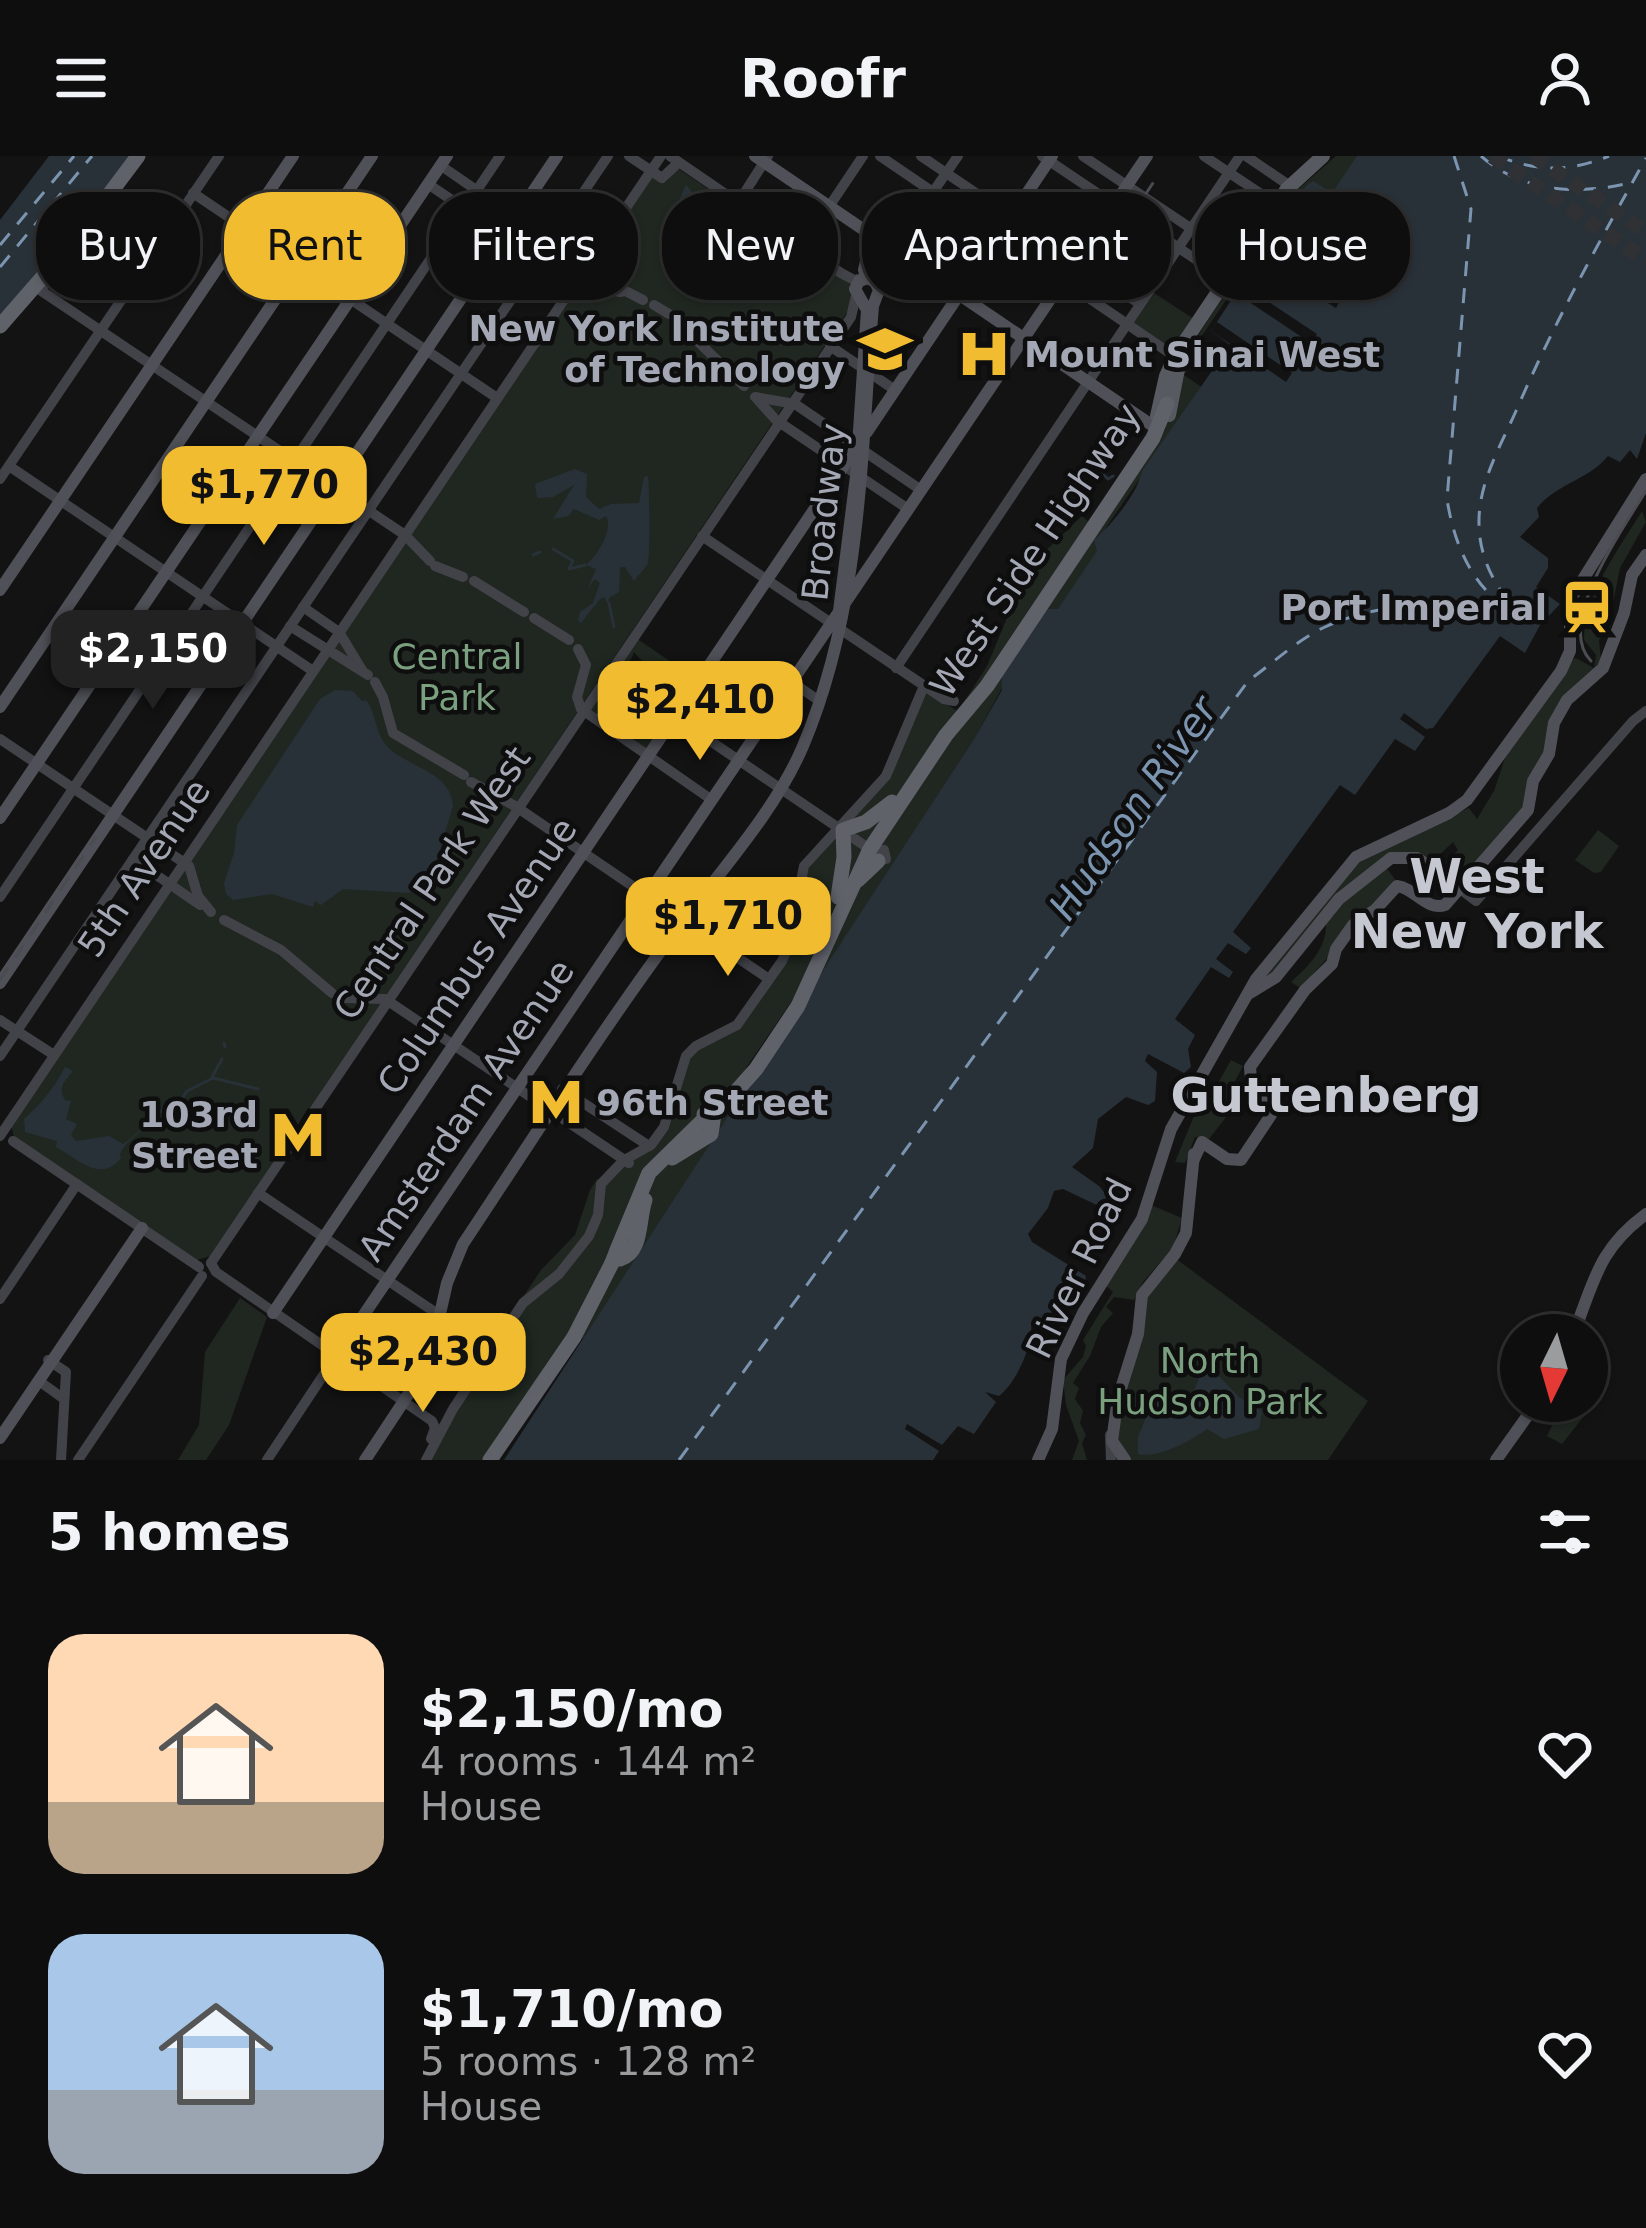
<!DOCTYPE html>
<meta charset="utf-8">
<style>
body{margin:0;font-family:"DejaVu Sans",sans-serif;background:#171718;color:#f1f3f6;height:100vh;display:flex;flex-direction:column;font-size:45px;white-space:nowrap}
*{box-sizing:border-box;margin:0}
p{font-size:39px;color:#9b9c9e}
.icon{flex:none;width:66px;height:66px;fill:none;stroke:currentColor;stroke-width:2;stroke-linecap:round;stroke-linejoin:round}
.map{position:relative;height:1304px;overflow:hidden}
.side{display:flex;flex-direction:column;background:#0e0e0f;flex:1}
.side>*{flex:none}
.top-card{position:absolute;left:36px;top:36px;width:1575px;height:108px;display:flex;gap:24px}
.needle{width:78px;rotate:185deg}
.controls{position:absolute;left:1500px;top:1158px;display:grid;gap:24px}
.controls a{display:grid;place-items:center;width:108px;height:108px;border-radius:50%;background:#0e0e0f;box-shadow:0 3px 9px #0004,0 0 0 3px #2e2e2f;font-size:60px}
.price{position:absolute;translate:-50% -102px;padding:0 27px;border-radius:24px;background:#f1bc2f;color:#111;font-size:39px;line-height:78px;filter:drop-shadow(0 3px 6px #0008)}
.price::after{content:'';position:absolute;left:50%;top:72px;width:36px;height:27px;margin-left:-18px;background:inherit;clip-path:polygon(0 0,100% 0,50% 100%)}
.price.active{background:#222;color:#fff}
ul{padding:0;list-style:none}
li{display:flex;align-items:center;gap:36px;height:300px;padding:0 48px}
li span{display:grid;place-items:center;flex:none;width:336px;height:240px;border-radius:36px;color:#555}
li>.icon{margin-inline-start:auto}
span .icon{width:144px;height:144px;fill:#fffc;stroke-width:1}
li b{font-size:51px}
h2{display:flex;justify-content:space-between;align-items:center;height:144px;padding:0 48px;font-size:51px}
.tag{padding:0 42px;border-radius:48px;background:#0e0e0f;box-shadow:0 3px 9px #0004,0 0 0 3px #2e2e2f;font-size:42px;line-height:108px}
.tag.active{background:#f1bc2f;color:#111}
header{display:flex;justify-content:space-between;align-items:center;height:156px;padding:0 48px;background:#0e0e0f;font-size:54px;font-weight:800}
.map>svg:first-child{display:block}
</style>
<header><svg class="icon" aria-label="menu" viewBox="0 0 24 24"><path d="M4 6h16M4 12h16M4 18h16"/></svg>Roofr<svg class="icon" aria-label="person" viewBox="0 0 24 24"><circle cx="12" cy="8" r="4"/><path d="M4 21q1-7 8-7t8 7"/></svg></header>
<div class="map">
<svg width="1646" height="1304" viewBox="0 0 1646 1304">
<rect width="100%" height="100%" fill="#131314"/>
<g fill="#1f2720" fill-rule="evenodd">
<path d="M1336,0H1438L1277,72L1284,58L1187,202L1192,206L1184,219L1257,269L1141,321L1103,376L1099,393L1058,454H1045L974,583L824,815L800,833L746,912L756,919L583,1183L576,1179L490,1304H431L450,1266L527,1149L585,1089L604,1027L668,973L679,947L683,914L691,900L700,891L730,878L779,814L803,719L881,630L924,535L958,555L987,510L1022,426L1037,403L1082,360L1090,367L1139,311L1165,274L1183,204L1208,164L1296,35Z"/>
<path d="M677,12L850,128L854,146L210,1100L197,1104L14,982L11,969L653,20L666,26Z"/>
<path d="M1154,137L1194,163L1174,193L1133,168Z"/>
<path d="M1642,355L1646,366L1620,412L1612,452L1599,484L1601,505L1570,537L1526,651L1460,727L1438,713L1458,694L1453,686L1430,708L1390,700L1269,820L1265,817L1359,703L1469,652L1477,663L1494,635L1507,596L1571,504L1576,502L1594,512L1596,499L1584,484C1584,438 1619,393 1642,355Z"/>
<path d="M636,482L696,523L648,595L588,553ZM634,496L643,506L664,516V520L684,530L667,551L652,555L650,565L641,560L638,563L608,544C615,520 626,517 634,496Z"/>
<path d="M1598,674L1619,690L1601,716L1594,717L1575,704Z"/>
<path d="M1384,709L1397,726L1300,832L1291,826C1309,809 1327,793 1326,767L1335,758L1333,755Z"/>
<path d="M1231,904L1243,910L1230,935L1240,943L1209,983L1195,981L1185,1007L1175,1006L1194,960L1207,942L1216,948L1225,941L1226,932L1218,927Z"/>
<path d="M598,1022C601,1078 558,1117 517,1150L541,1114L575,1079L590,1034Z"/>
<path d="M1151,1049L1182,1062L1173,1092L1143,1126L1134,1144L1114,1141L1106,1151L1113,1157L1101,1171L1090,1200L1073,1227L1079,1232L1075,1243L1083,1255L1080,1267L1086,1279L1082,1287L1087,1304H1072L1079,1285L1066,1249L1063,1224L1083,1201L1086,1190L1083,1184L1113,1136L1105,1129Z"/>
<path d="M1175,1102L1368,1245L1328,1304H1115L1120,1298L1113,1272L1142,1148Z"/>
<path d="M240,1142L267,1161L229,1269L206,1304H178L199,1269L205,1196Z"/>
<path d="M1564,1245H1583L1591,1251L1562,1288L1547,1280Z"/>
</g>
<g fill="#293138">
<path d="M49,0H134L0,166V64Z"/>
<path d="M1357,0H1646V277L1637,303L1630,294L1620,306L1608,300C1590,323 1556,328 1537,352L1539,361L1520,381L1548,402V412L1536,431L1560,448L1540,469L1525,497L1500,480L1433,572L1426,573L1404,557L1400,563L1425,581L1415,595L1395,583L1355,639L1340,629L1233,776L1251,792L1246,798L1228,787L1216,803L1233,816L1229,822L1211,811L1175,863L1195,879L1188,893L1191,911L1184,917L1148,898L1145,905L1157,916L1155,945L1148,949L1126,941L1098,963L1093,992L1072,1011L1099,1030L1108,1041L1101,1051L1063,1033L1054,1035L1048,1052L1028,1078L1032,1086L1086,1120L1084,1132L1057,1149L1045,1165L1031,1166C1034,1187 1017,1226 999,1240L985,1236L996,1246L974,1278L958,1270L942,1289L907,1268L905,1273L939,1295L933,1304H504L974,583L1002,534V517L1045,453H1058L1097,395L1094,384C1111,369 1137,339 1142,315L1230,189L1211,175L1306,30L1313,25L1332,37Z"/>
<path d="M686,29L695,40L719,48L724,56L719,82L716,78L720,73V58L711,60L703,52L691,51L689,74L677,78L682,94L674,93L671,62Z"/>
<path d="M575,313L587,318L586,341L599,353L611,348L639,347L644,321L648,320C649,327 651,403 647,409C643,415 638,419 634,425L625,411H620L619,436L609,442L608,448L604,441L600,443L581,467L578,464L580,456L593,447L600,427L595,423L588,432L596,413L586,409C598,399 614,373 606,360L599,364L574,353L568,360L553,363L574,329L553,341L537,342L535,328Z"/>
<path d="M335,534L353,535L362,545L366,544C378,560 374,580 391,594C412,612 451,617 453,650L432,720L409,737L343,733L321,749L315,745L313,751L272,738L233,744L226,738L224,727L234,697L237,669L320,543Z"/>
<path d="M65,911L73,915C65,925 57,931 65,944L71,945L66,963L77,968L71,979L76,985L109,980L123,988C137,979 145,967 158,958C148,970 133,980 124,991C114,1004 128,997 115,1008C96,1024 72,999 56,991L57,985L25,976L24,963C40,949 56,930 65,911Z"/>
<path d="M1214,1215L1239,1241L1262,1255L1259,1273L1224,1283L1207,1273C1191,1285 1157,1303 1138,1298V1281L1153,1244L1157,1241L1177,1248L1195,1233L1201,1216Z"/>
</g>
<g fill="#131314">
<path d="M1292,49L1365,98L1358,108L1285,60Z"/>
<path d="M1275,75L1279,79L1271,87L1344,137L1336,152L1258,105Z"/>
<path d="M1242,128L1317,178L1312,188L1236,137Z"/>
<path d="M1217,166L1292,217L1286,226L1211,175Z"/>
</g>
<g fill="none" stroke-linecap="round" stroke-linejoin="round">
<g stroke="#293138" stroke-width="3">
<path d="M1087,308L1101,317"/>
<path d="M1104,319L1108,323L1113,320"/>
<path d="M553,393L573,405L569,413L585,409"/>
<path d="M533,399L540,396"/>
<path d="M609,447L614,471"/>
<path d="M224,887L225,891"/>
<path d="M212,921L222,903"/>
<path d="M159,957L171,946L181,944L187,935L213,922L258,933"/>
</g>
<g stroke="#7b94b0" stroke-width="3" stroke-dasharray="15 12" stroke-linecap="butt">
<path d="M1454,0L1471,53L1447,343C1454,389 1474,438 1520,459"/>
<path d="M1481,0C1523,37 1578,39 1630,27"/>
<path d="M1498,0C1537,16 1570,16 1609,0"/>
<path d="M0,89L74,0"/>
<path d="M0,111L92,0"/>
<path d="M1528,462C1499,442 1479,404 1479,368C1478,328 1500,291 1516,255C1554,167 1599,86 1646,2"/>
<path d="M679,1304L1248,525C1272,508 1298,483 1325,471C1393,440 1460,449 1529,463"/>
</g>
<g stroke="#303134" stroke-width="15" stroke-dasharray="15 8" stroke-linecap="butt">
<path d="M1492,0L1646,104"/>
<path d="M1533,0L1646,76"/>
</g>
<g stroke="#424349" stroke-width="10">
<path d="M629,0L662,22L678,7"/>
<path d="M670,0L841,117L854,124L862,122"/>
<path d="M880,0L1177,202"/>
<path d="M921,0L1140,148"/>
<path d="M1042,0L1228,125"/>
<path d="M1083,0L1241,106"/>
<path d="M1204,0L1279,50"/>
<path d="M1246,0L1290,30"/>
<path d="M440,9L612,128L643,144"/>
<path d="M428,28L579,130L621,136"/>
<path d="M193,37L497,242"/>
<path d="M738,47L768,0"/>
<path d="M802,91L863,0"/>
<path d="M872,124L958,0"/>
<path d="M47,126L40,134L405,379L430,405"/>
<path d="M654,149L669,158"/>
<path d="M690,178L744,230"/>
<path d="M830,190L895,234"/>
<path d="M755,241L795,248L921,334"/>
<path d="M757,243L776,264L908,353"/>
<path d="M9,310L313,515"/>
<path d="M0,323L219,0"/>
<path d="M702,380L944,543"/>
<path d="M435,410L463,421"/>
<path d="M474,425L524,456"/>
<path d="M303,451L339,476L362,514"/>
<path d="M534,462L569,484"/>
<path d="M290,470L368,519"/>
<path d="M578,493L586,509L577,541L581,553L712,644"/>
<path d="M896,512L1240,0"/>
<path d="M375,526L383,541L393,577L464,619"/>
<path d="M792,526L815,542"/>
<path d="M675,561L871,694H884L886,703L878,705"/>
<path d="M0,583L189,710L198,740L211,756"/>
<path d="M471,626L515,650L769,823"/>
<path d="M133,703L200,749"/>
<path d="M1459,732L1476,745L1633,565L1646,555"/>
<path d="M0,741L500,0"/>
<path d="M224,764L281,794L332,837"/>
<path d="M341,842L385,843L629,1007"/>
<path d="M0,864L54,899"/>
<path d="M0,900L608,0"/>
<path d="M562,933L649,990"/>
<path d="M0,980L661,0"/>
<path d="M13,985L199,1111"/>
<path d="M628,1002L651,989L664,971L686,900L696,890L737,869L782,805L788,791L804,710L886,620L924,530"/>
<path d="M258,1037L454,1169"/>
<path d="M211,1107L851,161L856,140"/>
<path d="M211,1107L216,1116L432,1265L435,1272L431,1283"/>
<path d="M0,1143L77,1028"/>
<path d="M48,1204L66,1216L61,1304"/>
<path d="M39,1225L64,1243"/>
<path d="M1110,1279L1111,1304"/>
<path d="M78,1304L202,1120"/>
<path d="M267,1304L336,1200"/>
<path d="M426,1304L453,1253L523,1147L559,1118L589,1080L598,1059L601,1028L621,1007"/>
</g>
<g stroke="#505158" stroke-width="12">
<path d="M755,0L1153,270"/>
<path d="M868,122L864,114L872,79"/>
<path d="M867,276L1052,0"/>
<path d="M0,434L293,0"/>
<path d="M0,551L372,0"/>
<path d="M0,662L447,0"/>
<path d="M0,827L557,0"/>
<path d="M1248,838L1276,821L1339,743L1391,702H1417L1459,732"/>
<path d="M1194,1003L1202,986L1227,1003L1241,1004L1271,959L1251,925L1250,911L1305,834L1332,808L1336,793L1353,769L1375,754L1397,730C1415,732 1426,755 1445,749L1528,654L1533,625L1549,598L1554,567L1567,544L1603,512L1624,457L1632,419L1646,399"/>
<path d="M273,1157L855,293"/>
<path d="M1573,1179C1594,1127 1597,1094 1646,1058"/>
<path d="M336,1200L1147,0"/>
<path d="M0,1282L142,1072"/>
<path d="M365,1304L429,1207L447,1127L463,1088C530,987 596,883 668,785C711,726 775,657 803,590C862,451 861,298 873,150L879,134L875,126L868,122L859,125L855,133L867,154L856,320L839,455"/>
<path d="M1038,1304L1052,1273L1061,1203L1083,1157L1142,1063L1171,973L1256,823L1356,701L1449,657L1467,644L1561,515L1570,495V444L1646,323"/>
<path d="M1125,1304L1112,1285L1118,1242L1138,1178L1142,1139L1175,1098L1186,1077L1194,998"/>
<path d="M1496,1304L1538,1245"/>
</g>
<g stroke="#585a61" stroke-width="14">
<path d="M1169,259L1180,203"/>
<path d="M1157,260L1166,220L1175,200L1287,33L1323,0"/>
</g>
<g stroke="#60626a" stroke-width="15">
<path d="M0,170L75,84L138,0"/>
<path d="M872,690L946,579L987,530L1153,282L1167,248"/>
<path d="M858,724L878,705"/>
<path d="M838,741L844,701L843,674L866,666L892,646"/>
<path d="M715,959L756,913L798,850L869,695"/>
<path d="M672,1002L711,978L713,965L704,958"/>
<path d="M617,1094L649,1017L704,963"/>
<path d="M620,1103C643,1096 638,1064 645,1044"/>
<path d="M490,1304L574,1181L612,1107"/>
</g>
<path stroke="#4b4c52" stroke-width="3" d="M1591,505C1554,468 1624,371 1646,335"/>
<g stroke="#4b4c52" stroke-width="3" stroke-dasharray="15 12" stroke-linecap="butt">
<path d="M1145,39L1155,24"/>
<path d="M0,824L96,681"/>
</g>
<g stroke="#424349" stroke-width="10">
<path d="M944,543L954,545"/>
<path d="M621,1007L628,1002"/>
</g>
<g stroke="#60626a" stroke-width="15">
<path d="M869,695L872,690"/>
<path d="M704,963L712,956"/>
<path d="M612,1107L617,1094"/>
</g>
</g>
<defs>
<symbol id="university-bare" viewBox="-9 -9 18 18"><path d="M0-5L7-2L0 1L-7-2ZM-4 1L0 2.5L4 1V4Q0 6-4 4Z" fill="#f1bc2f" stroke="#0e0e0f" stroke-width="2.5" paint-order="stroke"/></symbol>
<symbol id="hospital-bare" viewBox="-9 -9 18 18"><path d="M-5-5h3v3.5h4V-5h3V5h-3V1.5h-4V5h-3Z" fill="#f1bc2f" stroke="#0e0e0f" stroke-width="2.5" paint-order="stroke"/></symbol>
<symbol id="station-bare" viewBox="-9 -9 18 18"><path d="M-3-6H3Q5-6 5-4V2Q5 4 3 4L4.5 6H3L1.5 4h-3L-3 6H-4.5L-3 4Q-5 4-5 2V-4Q-5-6-3-6ZM-3.5-4v3h7v-3ZM-3.5 1v1.5H-2V1ZM2 1v1.5H3.5V1Z" fill="#f1bc2f" stroke="#0e0e0f" stroke-width="2.5" paint-order="stroke"/></symbol>
<symbol id="metro-bare" viewBox="-9 -9 18 18"><path d="M-5.5 5V-5H-3L0 0L3-5H5.5V5H3V-.5L0 4L-3-.5V5Z" fill="#f1bc2f" stroke="#0e0e0f" stroke-width="2.5" paint-order="stroke"/></symbol>
</defs>
<g fill-rule="evenodd">
<use href="#university-bare" x="847" y="155" width="76" height="76"/>
<use href="#hospital-bare" x="946" y="160" width="76" height="76"/>
<use href="#station-bare" x="1549" y="413" width="76" height="76"/>
<use href="#metro-bare" x="518" y="908" width="76" height="76"/>
<use href="#metro-bare" x="260" y="941" width="76" height="76"/>
</g>
<g text-anchor="middle" dominant-baseline="central" stroke-width="9" stroke-linejoin="round" paint-order="stroke">
<g font-size="36" font-weight="bold" fill="#a4a8b5" stroke="#0e0e0f" text-anchor="end">
<text x="845" y="172">New York Institute<tspan x="845" dy="41">of Technology</tspan></text>
<text x="1024" y="198" text-anchor="start">Mount Sinai West</text>
<text x="1547" y="451">Port Imperial</text>
<text x="596" y="946" text-anchor="start">96th Street</text>
<text x="258" y="958">103rd<tspan x="258" dy="41">Street</tspan></text>
</g>
<g font-size="36" fill="#a4a8b5" stroke="#0e0e0f">
<text transform="translate(824 356) rotate(-84)">Broadway</text>
<text transform="translate(1035 394) rotate(-56)">West Side Highway</text>
<text transform="translate(144 712) rotate(-56)">5th Avenue</text>
<text transform="translate(432 727) rotate(-56)">Central Park West</text>
<text transform="translate(477 800) rotate(-56)">Columbus Avenue</text>
<text transform="translate(466 954) rotate(-56)">Amsterdam Avenue</text>
<text transform="translate(1079 1112) rotate(-64)">River Road</text>
</g>
<g font-size="36" fill="#7ba080" stroke="#0e0e0f">
<text x="457" y="500">Central<tspan x="457" dy="41">Park</tspan></text>
<text x="1210" y="1204">North<tspan x="1210" dy="41">Hudson Park</tspan></text>
</g>
<g font-size="39" font-style="italic" fill="#7b94b0" stroke="#0e0e0f">
<text transform="translate(1133 652) rotate(-55)">Hudson River</text>
</g>
<g font-size="48" font-weight="bold" fill="#c5c8d1" stroke="#0e0e0f">
<text x="1477" y="720">West<tspan x="1477" dy="55">New York</tspan></text>
<text x="1326" y="939">Guttenberg</text>
</g>
</g>
</svg>
<div class="controls">
<a><svg class="needle" viewBox="-14 -14 28 28"><path d="M0-13l5 13h-10z" fill="#e53935"/><path d="M0 13l5-13h-10z" fill="#9b9c9e"/></svg></a>
</div>
<b class="price" style="left:264px;top:392px">$1,770</b>
<b class="price active" style="left:153px;top:556px">$2,150</b>
<b class="price" style="left:700px;top:607px">$2,410</b>
<b class="price" style="left:728px;top:823px">$1,710</b>
<b class="price" style="left:423px;top:1259px">$2,430</b>
<div class="top-card">
<a class="tag">Buy</a>
<a class="tag active">Rent</a>
<a class="tag">Filters</a>
<a class="tag">New</a>
<a class="tag">Apartment</a>
<a class="tag">House</a>
</div>
</div>
<section class="side">
<h2>5 homes<svg class="icon" aria-label="filters" viewBox="0 0 24 24"><path d="M4 7h16M4 17h16"/><circle cx="9" cy="7" r="2"/><circle cx="15" cy="17" r="2"/></svg></h2>
<ul>
<li><span style="background:linear-gradient(#ffd9b3 70%,#b9a48a 0)"><svg class="icon" aria-label="home" viewBox="0 0 24 24"><path d="M3 11l9-7 9 7M6 9v11h12V9"/></svg></span><div><b>$2,150/mo</b><p>4 rooms · 144 m²</p><p>House</p></div><svg class="icon" aria-label="heart" viewBox="0 0 24 24"><path d="M12 20l-8-8c-3-5 5-10 8-4 3-6 11-1 8 4z"/></svg></li>
<li><span style="background:linear-gradient(#a9c7e8 65%,#9aa5b1 0)"><svg class="icon" aria-label="home" viewBox="0 0 24 24"><path d="M3 11l9-7 9 7M6 9v11h12V9"/></svg></span><div><b>$1,710/mo</b><p>5 rooms · 128 m²</p><p>House</p></div><svg class="icon" aria-label="heart" viewBox="0 0 24 24"><path d="M12 20l-8-8c-3-5 5-10 8-4 3-6 11-1 8 4z"/></svg></li>
</ul>
</section>
